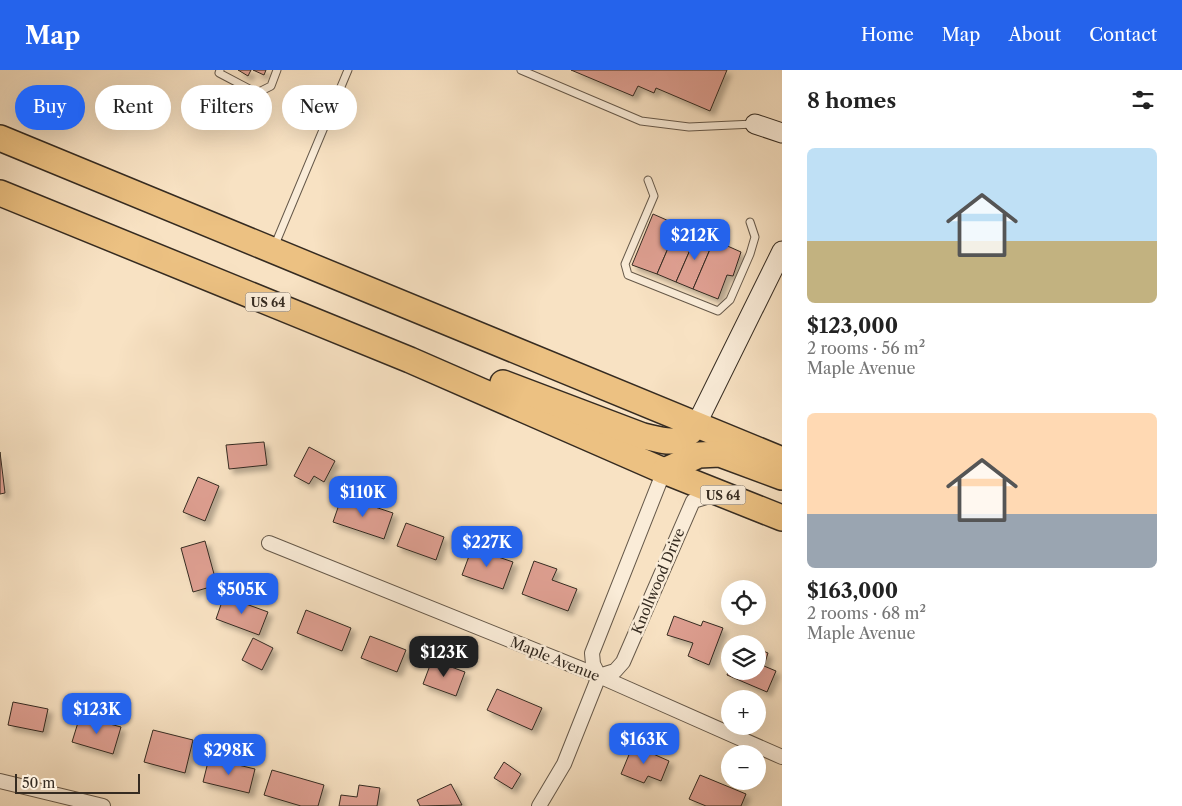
<!DOCTYPE html>
<meta charset="utf-8">
<style>
body{margin:0;font-family:"Libre Caslon Text",serif;background:#f2f2f2;color:#222;height:100vh;display:flex;flex-direction:column;font-size:19px;white-space:nowrap}
*{box-sizing:border-box;margin:0}
p{font-size:16px;color:#767676}
.icon{flex:none;width:28px;height:28px;fill:none;stroke:currentColor;stroke-width:2;stroke-linecap:round;stroke-linejoin:round}
.map{position:relative;flex:1;overflow:hidden}
.panel{display:flex;flex-direction:column;background:#fff;width:400px}
.panel>*{flex:none}
.hud{position:absolute;left:15px;top:15px;width:475px;height:45px;display:flex;gap:10px}
.tools{position:absolute;left:721px;top:510px;display:grid;gap:10px}
.tools a{display:grid;place-items:center;width:45px;height:45px;border-radius:50%;background:#fff;box-shadow:0 5px 20px #0002;font-size:25px}
.scale{position:absolute;left:15px;bottom:12px;width:125px;box-sizing:border-box;padding-left:5px;border:2px solid #352b21;border-top:0;font-size:14px;line-height:18px;white-space:nowrap;color:#352b21;-webkit-text-stroke:4px #faecd8;paint-order:stroke}
.price{position:absolute;translate:-50% -42px;padding:0 11px;border-radius:10px;background:#2563eb;color:#fff;font-size:16px;line-height:32px;filter:drop-shadow(0 1px 2px #0008)}
.price::after{content:'';position:absolute;left:50%;top:30px;width:15px;height:11px;margin-left:-8px;background:inherit;clip-path:polygon(0 0,100% 0,50% 100%)}
.price.active{background:#222;color:#fff}
ul{padding:0;list-style:none}
li{display:grid;align-content:center;gap:10px;height:265px;padding:0 25px}
li span{display:grid;place-items:center;height:155px;border-radius:8px;color:#555}
li>.icon{margin-inline-start:auto}
span .icon{width:90px;height:90px;fill:#fffc;stroke-width:1}
li b{font-size:21px}
h2{display:flex;justify-content:space-between;align-items:center;height:60px;padding:0 25px;font-size:21px}
.tag{padding:0 18px;border-radius:22px;background:#fff;box-shadow:0 5px 20px #0002;font-size:18px;line-height:45px}
.tag.active{background:#2563eb;color:#fff}
header{display:flex;align-items:center;gap:30px;box-sizing:border-box;height:70px;padding:0 25px;background:#2563eb;color:#fff}
header strong{font-size:24px}
nav{display:flex;gap:28px;margin-inline-start:auto;font-size:18px}
main{display:flex;flex:1;min-height:0}
.map>svg:first-child{display:block}
</style>
<header>
<strong>Map</strong>
<nav><a>Home</a><a>Map</a><a>About</a><a>Contact</a></nav>
</header>
<main>
<div class="map">
<svg width="782" height="736" viewBox="0 0 782 736">
<defs>
<filter id="shadow"><feDropShadow dx="4.5" dy="4.5" stdDeviation="2.5" flood-color="#0004"/></filter>
</defs>
<rect width="100%" height="100%" fill="#f8e2c3"/>
<filter id="stains"><feTurbulence type="fractalNoise" baseFrequency=".004" numOctaves="4"/><feColorMatrix values="0 0 0 0 .2 0 0 0 0 .09 0 0 0 0 .02 0 0 0 .5 -.17"/></filter>
<radialGradient id="worn" r=".72"><stop offset=".6" stop-color="#630" stop-opacity="0"/><stop offset="1" stop-color="#630" stop-opacity=".3"/></radialGradient>
<g fill="#de9f91" stroke="#352b21" filter="url(#shadow)">
<path d="M238,0H251L248,6Z"/>
<path d="M253,0H266L264,5Z"/>
<path d="M571,0H727L710,41L656,18L654,23L638,16L633,26Z"/>
<path d="M653,144L678,155L657,204L632,195Z"/>
<path d="M678,155L697,164L676,212L657,204Z"/>
<path d="M697,164L714,170L693,219L676,212Z"/>
<path d="M714,170L741,182L733,206L727,205L718,229L693,219Z"/>
<path d="M264,372L267,395L229,399L226,375Z"/>
<path d="M309,377L335,391L324,412L314,406L309,414L294,406Z"/>
<path d="M0,382L5,423L0,424Z"/>
<path d="M198,407L219,416L205,451L183,442Z"/>
<path d="M342,426L393,443L384,469L333,452Z"/>
<path d="M406,453L444,467L436,490L397,476Z"/>
<path d="M205,471L217,515L193,522L181,478Z"/>
<path d="M472,478L513,492L503,519L462,505Z"/>
<path d="M534,491L557,499L552,510L577,519L568,541L522,524Z"/>
<path d="M224,526L268,542L259,565L216,549Z"/>
<path d="M306,540L351,558L342,581L297,563Z"/>
<path d="M674,546L701,556L703,551L723,558L709,595L688,586L693,573L667,565Z"/>
<path d="M370,566L406,580L397,602L361,588Z"/>
<path d="M253,568L273,578L262,600L242,590Z"/>
<path d="M758,579L768,583L764,596L776,601L767,622L727,605L730,595V601H758Z"/>
<path d="M432,590L465,602L456,626L423,614Z"/>
<path d="M497,619L542,638L532,660L487,640Z"/>
<path d="M13,632L48,639L43,662L8,655Z"/>
<path d="M80,646L121,657L113,684L72,672Z"/>
<path d="M153,660L193,670L185,703L144,692Z"/>
<path d="M633,675L669,691L661,711L648,706L644,713L621,704Z"/>
<path d="M209,688L255,699L249,723L203,712Z"/>
<path d="M504,692L521,704L512,719L494,708Z"/>
<path d="M272,700L324,715L318,736H301L264,725Z"/>
<path d="M700,705L746,724L741,736H706L689,729Z"/>
<path d="M451,714L462,735L420,736L417,730Z"/>
<path d="M359,715L380,718L377,736H339L341,725L357,727Z"/>
</g>
<g fill="none" stroke-linecap="round" stroke-linejoin="round">
<defs>
<g id="lane">
<path d="M220,0L219,3L257,23L271,16L277,0"/>
<path d="M521,0L641,51L689,57L754,54"/>
<path d="M648,110L654,126L625,194L628,205L718,241L730,230L750,184L755,167L750,152"/>
<path d="M274,177L348,0"/>
</g>
<g id="street">
<path d="M269,473L599,606L782,687"/>
<path d="M599,606L615,601L623,592L693,431L716,424"/>
<path d="M0,711L103,736"/>
<path d="M539,736L564,694L599,606L593,594L592,583L664,401"/>
</g>
<g id="secondary">
<path d="M755,54L782,63"/>
<path d="M696,355L782,181"/>
</g>
<g id="highway">
<path d="M0,68L782,390"/>
<path d="M0,123L410,290L664,401L782,448"/>
<path d="M503,313L643,366C669,372 678,377 696,355"/>
<path d="M664,401L699,385L720,384L782,407"/>
</g>
</defs>
<use href="#lane" stroke="#66594a" stroke-width="9"/>
<use href="#street" stroke="#66594a" stroke-width="16"/>
<use href="#secondary" stroke="#352b21" stroke-width="21"/>
<use href="#highway" stroke="#352b21" stroke-width="28"/>
<use href="#lane" stroke="#faecd8" stroke-width="7"/>
<use href="#street" stroke="#faecd8" stroke-width="14"/>
<use href="#secondary" stroke="#faecd8" stroke-width="19"/>
<use href="#highway" stroke="#ecc182" stroke-width="25"/>
</g>
<g text-anchor="middle" dominant-baseline="central" stroke-width="5" stroke-linejoin="round" paint-order="stroke">
<g fill="#faecd8" stroke="#706558" stroke-width="1">
<rect x="245.5" y="222.5" width="45" height="19" rx="4"/>
<rect x="700.5" y="415.5" width="45" height="19" rx="4"/>
</g>
<g font-size="12" font-weight="bold" fill="#352b21">
<text x="268" y="232">US 64</text>
<text x="723" y="425">US 64</text>
</g>
<g font-size="14" fill="#352b21" stroke="#faecd8">
<text transform="translate(658 511) rotate(-67)">Knollwood Drive</text>
<text transform="translate(555 589) rotate(22)">Maple Avenue</text>
</g>
</g>
<rect width="100%" height="100%" filter="url(#stains)"/>
<rect width="100%" height="100%" fill="url(#worn)"/>
</svg>
<div class="tools">
<a><svg class="icon" aria-label="locate" viewBox="0 0 24 24"><circle cx="12" cy="12" r="6"/><path d="M12 2v4M12 18v4M2 12h4M18 12h4"/></svg></a>
<a><svg class="icon" aria-label="layers" viewBox="0 0 24 24"><path d="M12 4l9 5-9 5-9-5zM3 14l9 5 9-5"/></svg></a>
<a>+</a>
<a>−</a>
</div>
<div class="scale">50 m</div>
<b class="price" style="left:695px;top:191px">$212K</b>
<b class="price" style="left:363px;top:448px">$110K</b>
<b class="price" style="left:487px;top:498px">$227K</b>
<b class="price" style="left:242px;top:545px">$505K</b>
<b class="price active" style="left:444px;top:608px">$123K</b>
<b class="price" style="left:97px;top:665px">$123K</b>
<b class="price" style="left:644px;top:695px">$163K</b>
<b class="price" style="left:229px;top:706px">$298K</b>
<div class="hud">
<a class="tag active">Buy</a>
<a class="tag">Rent</a>
<a class="tag">Filters</a>
<a class="tag">New</a>
</div>
</div>
<section class="panel">
<h2>8 homes<svg class="icon" aria-label="filters" viewBox="0 0 24 24"><path d="M4 7h16M4 17h16"/><circle cx="9" cy="7" r="2"/><circle cx="15" cy="17" r="2"/></svg></h2>
<ul>
<li><span style="background:linear-gradient(#bfe0f5 60%,#c2b280 0)"><svg class="icon" aria-label="home" viewBox="0 0 24 24"><path d="M3 11l9-7 9 7M6 9v11h12V9"/></svg></span><div><b>$123,000</b><p>2 rooms · 56 m²</p><p>Maple Avenue</p></div></li>
<li><span style="background:linear-gradient(#ffd9b3 65%,#9aa5b1 0)"><svg class="icon" aria-label="home" viewBox="0 0 24 24"><path d="M3 11l9-7 9 7M6 9v11h12V9"/></svg></span><div><b>$163,000</b><p>2 rooms · 68 m²</p><p>Maple Avenue</p></div></li>
</ul>
</section>
</main>
